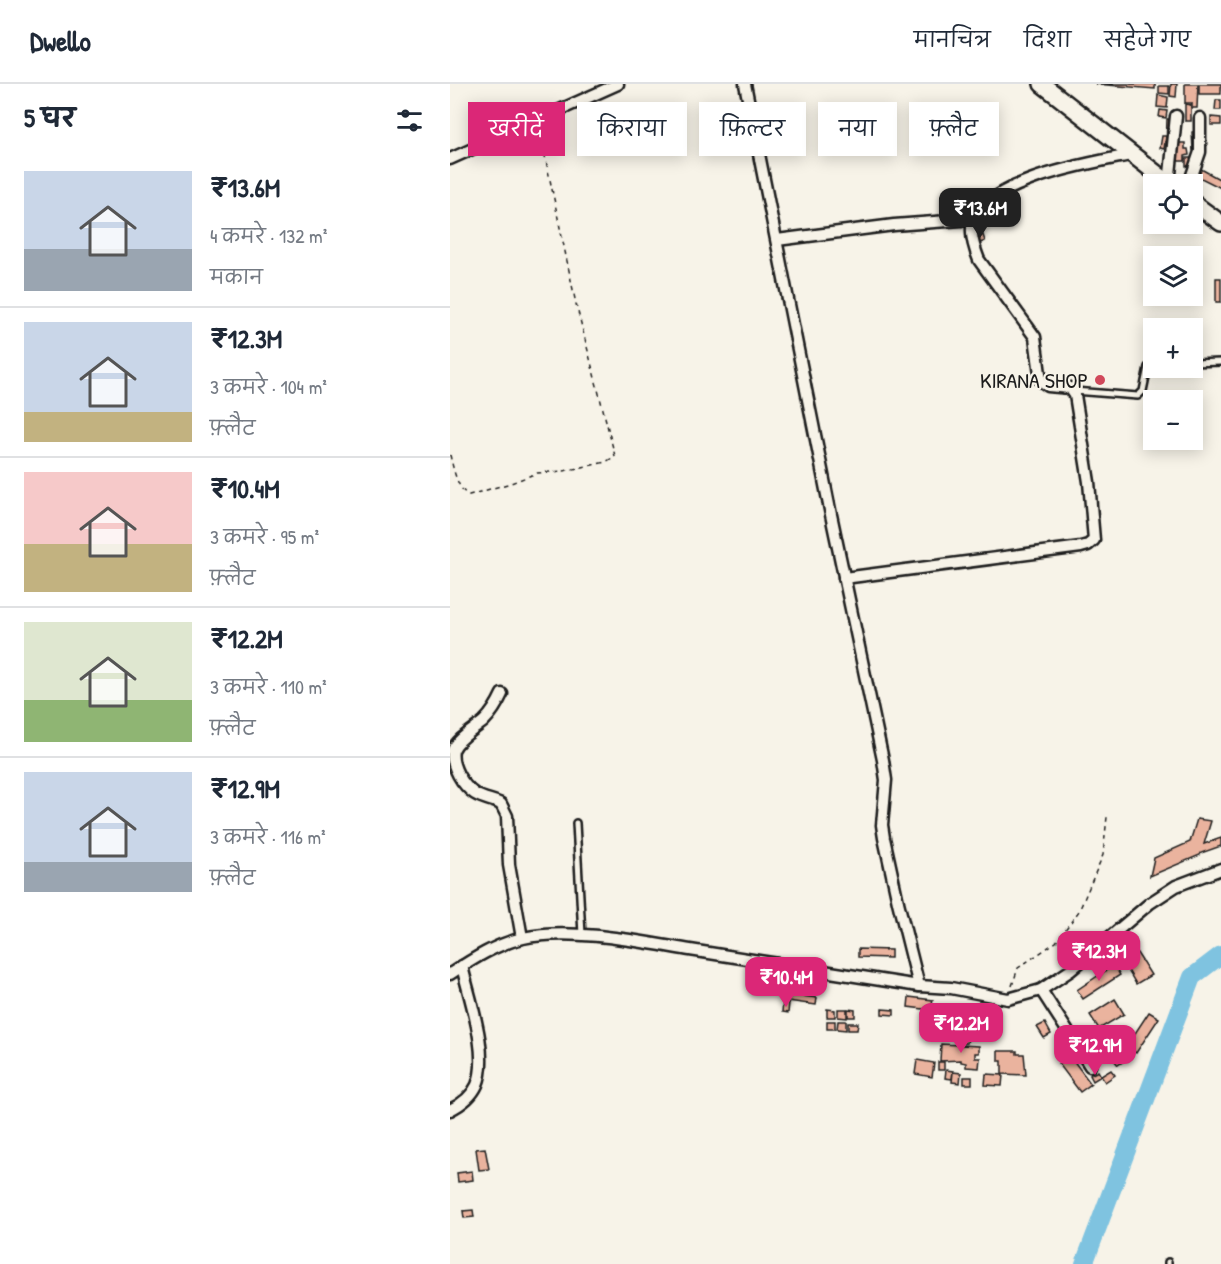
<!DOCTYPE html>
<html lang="hi">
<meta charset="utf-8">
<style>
body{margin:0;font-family:"Patrick Hand","Playpen Sans Deva",sans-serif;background:#f2f2f3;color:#1f2937;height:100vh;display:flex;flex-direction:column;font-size:22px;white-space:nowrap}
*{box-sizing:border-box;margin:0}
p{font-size:20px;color:#747a83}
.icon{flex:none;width:33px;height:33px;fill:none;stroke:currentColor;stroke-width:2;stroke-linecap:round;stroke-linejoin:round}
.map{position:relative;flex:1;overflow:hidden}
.details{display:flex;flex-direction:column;background:#fff;width:450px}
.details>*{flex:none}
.hud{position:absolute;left:18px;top:18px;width:570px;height:54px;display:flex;gap:12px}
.controls{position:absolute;left:693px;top:90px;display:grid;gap:12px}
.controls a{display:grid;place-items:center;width:60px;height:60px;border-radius:0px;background:#fff;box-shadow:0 3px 15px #0003;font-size:30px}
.price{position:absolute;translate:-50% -51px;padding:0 14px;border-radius:12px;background:#db2777;color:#fff;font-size:20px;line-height:39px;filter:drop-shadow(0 2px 3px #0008)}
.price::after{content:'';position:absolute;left:50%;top:36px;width:18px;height:14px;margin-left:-9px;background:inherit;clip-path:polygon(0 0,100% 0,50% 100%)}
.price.on{background:#222;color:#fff}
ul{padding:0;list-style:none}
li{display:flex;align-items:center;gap:18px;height:150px;padding:0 24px}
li+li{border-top:2px solid #e0e1e3}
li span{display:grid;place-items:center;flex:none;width:168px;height:120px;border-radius:0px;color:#555}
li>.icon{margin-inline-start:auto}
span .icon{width:72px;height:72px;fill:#fffc;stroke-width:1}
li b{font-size:26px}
h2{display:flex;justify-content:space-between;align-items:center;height:72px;padding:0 24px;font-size:26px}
.tag{padding:0 21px;border-radius:0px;background:#fff;box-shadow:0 3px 15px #0003;font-size:21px;line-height:54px}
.tag.on{background:#db2777;color:#fff}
header{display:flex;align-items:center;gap:36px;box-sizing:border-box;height:84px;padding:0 30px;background:#fff;border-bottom:2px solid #e0e1e3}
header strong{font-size:28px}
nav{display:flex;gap:33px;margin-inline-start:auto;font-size:21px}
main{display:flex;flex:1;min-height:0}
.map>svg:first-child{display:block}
</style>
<header>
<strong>Dwello</strong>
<nav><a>मानचित्र</a><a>दिशा</a><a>सहेजे गए</a></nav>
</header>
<main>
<section class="details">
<h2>5 घर<svg class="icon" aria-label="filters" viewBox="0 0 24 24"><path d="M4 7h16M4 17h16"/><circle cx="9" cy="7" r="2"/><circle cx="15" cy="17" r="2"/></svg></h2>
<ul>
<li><span style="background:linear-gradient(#c9d6e8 65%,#9aa5b1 0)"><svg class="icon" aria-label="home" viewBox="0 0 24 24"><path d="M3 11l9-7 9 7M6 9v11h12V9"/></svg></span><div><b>₹13.6M</b><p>4 कमरे · 132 m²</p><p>मकान</p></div></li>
<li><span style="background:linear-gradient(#c9d6e8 75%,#c2b280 0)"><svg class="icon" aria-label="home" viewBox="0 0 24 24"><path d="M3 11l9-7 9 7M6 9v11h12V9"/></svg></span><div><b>₹12.3M</b><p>3 कमरे · 104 m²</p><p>फ़्लैट</p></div></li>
<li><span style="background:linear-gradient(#f6c9c9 60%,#c2b280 0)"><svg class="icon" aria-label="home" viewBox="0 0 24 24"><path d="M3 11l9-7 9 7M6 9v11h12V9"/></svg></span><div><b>₹10.4M</b><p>3 कमरे · 95 m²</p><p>फ़्लैट</p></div></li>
<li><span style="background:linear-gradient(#dfe7d0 65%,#8fb573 0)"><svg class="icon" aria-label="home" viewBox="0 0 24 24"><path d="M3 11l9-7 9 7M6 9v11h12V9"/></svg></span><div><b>₹12.2M</b><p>3 कमरे · 110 m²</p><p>फ़्लैट</p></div></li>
<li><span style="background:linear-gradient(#c9d6e8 75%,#9aa5b1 0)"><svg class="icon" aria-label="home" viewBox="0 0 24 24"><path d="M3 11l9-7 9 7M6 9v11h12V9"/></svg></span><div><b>₹12.9M</b><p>3 कमरे · 116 m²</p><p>फ़्लैट</p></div></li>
</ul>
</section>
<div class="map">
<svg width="771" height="1180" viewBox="0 0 771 1180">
<rect width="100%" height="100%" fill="#f7f3e8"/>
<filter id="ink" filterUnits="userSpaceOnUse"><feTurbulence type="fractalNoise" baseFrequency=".0167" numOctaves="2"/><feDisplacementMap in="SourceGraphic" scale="12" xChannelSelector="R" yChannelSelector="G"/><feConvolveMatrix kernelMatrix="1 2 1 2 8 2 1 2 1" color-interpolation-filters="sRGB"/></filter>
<g filter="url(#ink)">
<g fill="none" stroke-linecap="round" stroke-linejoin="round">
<path stroke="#7fc3e0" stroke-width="18" d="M634,1180L742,893L771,871"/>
</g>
<g fill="#eab39e" stroke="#1c1c1c" stroke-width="1.5">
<path d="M645,0H705V5Z"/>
<path d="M721,0H727L726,13L720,12Z"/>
<path d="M735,0H748L747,24H742V19H735Z"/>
<rect x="749" y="0" width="22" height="10"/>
<path d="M709,2H719V10L709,9Z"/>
<path d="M708,11L718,13L717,24L707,23Z"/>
<path d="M766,16H771V26H765Z"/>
<path d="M735,20L741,21V37H735Z"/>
<path d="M710,26L717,27L716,34L709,33Z"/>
<path d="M761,33L771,34V41H761Z"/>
<path d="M717,35H722L721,63H716Z"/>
<path d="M746,47L748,66H743L742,48Z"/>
<path d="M712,52H716L714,65L710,64Z"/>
<path d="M726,59H735V65H738L739,71L735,72V77H727Z"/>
<path d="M736,74H743V81L736,82Z"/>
<path d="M751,85L771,96V104L747,92Z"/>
<path d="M533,151L535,157L528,160L525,154Z"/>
<rect x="766" y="194" width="5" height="24"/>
<path d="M747,735L761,737L754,760L771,754V762L751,769L750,771L700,792L704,774L740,758Z"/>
<path d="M408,865L441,866V874L408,873Z"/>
<path d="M687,869L701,891L686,900L673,878Z"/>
<path d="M664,881L670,891L633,915L627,906Z"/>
<path d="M331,909L367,914L366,921L331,916Z"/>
<path d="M459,913L483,916L481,926L458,923Z"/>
<path d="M665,915L674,930L649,945L640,931Z"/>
<path d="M333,918L339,919L338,929L332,928Z"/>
<path d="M377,925L385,926V933H377Z"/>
<path d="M388,925H397V934L388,933Z"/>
<path d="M398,925L405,926V933H398Z"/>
<path d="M432,925L444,926V931L432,930Z"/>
<path d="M502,928L510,929L509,935L502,934Z"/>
<path d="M699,928L709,934L686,969L676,963Z"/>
<rect x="377" y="937" width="8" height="8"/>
<path d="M388,937H396V946L387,945Z"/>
<path d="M398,939H408L407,946H398Z"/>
<path d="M595,939L601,950L594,954L587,943Z"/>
<path d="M509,954L518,955L517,959H509Z"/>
<path d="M618,955L623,963L614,968L610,960Z"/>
<path d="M491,960L529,962V969H525V974H530L529,984L516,983V979L511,978V976L490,977Z"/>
<path d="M673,963L680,973L668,981L661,972Z"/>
<path d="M548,967H567V970H574L576,991L552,990V977H548Z"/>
<path d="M620,972L641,1000L630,1008L609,980Z"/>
<path d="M467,976L484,979L482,993L465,990Z"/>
<rect x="488" y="978" width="6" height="8"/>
<path d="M496,986L503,987L502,995L495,994Z"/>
<path d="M661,986L665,991L655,998L651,992Z"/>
<path d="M648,987L651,992L643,997L640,991Z"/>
<path d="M503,988L511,989L510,999L502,998Z"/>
<path d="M536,990L553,991L552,1002L535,1001Z"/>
<rect x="514" y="993" width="8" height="7"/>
<path d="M35,1064L39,1085L29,1086L26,1065Z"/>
<path d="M22,1087L23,1096L8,1098L7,1089Z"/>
<path d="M23,1126L24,1133L14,1134L13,1127Z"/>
</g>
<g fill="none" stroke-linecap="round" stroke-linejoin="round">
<defs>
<g id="lane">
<path d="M742,279L771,278"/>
<path d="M624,307L688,312L693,307L698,283L704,280"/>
<path d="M126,739L132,851"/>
<path d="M718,1178V1180"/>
</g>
<g id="street">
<path d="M295,0L380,426L433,676L436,696L432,741L434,754L448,818L469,902"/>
<path d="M0,75L168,0"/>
<path d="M719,100L726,32"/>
<path d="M739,100L750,68V34"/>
<path d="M327,156L444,141L525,135"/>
<path d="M394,494L631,463L638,461L644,456L639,398L625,311L620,304L598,302L591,297L585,253L529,176C525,166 521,155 522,144C528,97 642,79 680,71"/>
<path d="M52,610C47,621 42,629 34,637C24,646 8,654 3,666C0,682 13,702 25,710C33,715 43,716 51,720L57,732L59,781L72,854"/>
<path d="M0,890C23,875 46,860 73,854C120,843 192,858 240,866C316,878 393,890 469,902L501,904L558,915L591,906L621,886L700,819L726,802L771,785"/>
<path d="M591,906L640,982"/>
<path d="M0,1026C10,1021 22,1012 27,1001C40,971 19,913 12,882"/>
</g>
<g id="secondary">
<path d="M592,0L720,100"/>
<path d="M742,118L771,139"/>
</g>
</defs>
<use href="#lane" stroke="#1c1c1c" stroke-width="10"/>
<use href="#street" stroke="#1c1c1c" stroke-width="15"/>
<use href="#secondary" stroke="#1c1c1c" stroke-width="20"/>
<g stroke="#1c1c1c" stroke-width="1.5" stroke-dasharray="4.5 4.5" stroke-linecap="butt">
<path d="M0,371C3,383 7,406 19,411L61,399L87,389L114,387L156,378L165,372L126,220L90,48"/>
<path d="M562,902L568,884L606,858L629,827L653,771L657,733"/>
</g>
<use href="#lane" stroke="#f7f3e8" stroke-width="5"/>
<use href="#street" stroke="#f7f3e8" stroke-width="10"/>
<use href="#secondary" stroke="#f7f3e8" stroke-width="15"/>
</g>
</g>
<circle fill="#d1495b" stroke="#f7f3e8" stroke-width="2" cx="650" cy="296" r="6"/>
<g text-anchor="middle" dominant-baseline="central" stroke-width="4.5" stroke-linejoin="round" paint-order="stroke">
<g font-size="22" fill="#1c1c1c" stroke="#f7f3e8" text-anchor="end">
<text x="638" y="296">KIRANA SHOP</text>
</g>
</g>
</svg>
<div class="controls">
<a><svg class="icon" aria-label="locate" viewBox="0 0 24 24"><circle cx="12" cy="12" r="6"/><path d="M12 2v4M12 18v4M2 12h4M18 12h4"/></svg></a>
<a><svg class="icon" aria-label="layers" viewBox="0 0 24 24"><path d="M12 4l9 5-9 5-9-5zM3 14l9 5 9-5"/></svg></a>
<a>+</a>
<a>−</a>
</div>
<b class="price on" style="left:530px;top:155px">₹13.6M</b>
<b class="price" style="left:649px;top:898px">₹12.3M</b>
<b class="price" style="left:336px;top:924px">₹10.4M</b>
<b class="price" style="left:511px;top:970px">₹12.2M</b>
<b class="price" style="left:645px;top:992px">₹12.9M</b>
<div class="hud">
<a class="tag on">खरीदें</a>
<a class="tag">किराया</a>
<a class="tag">फ़िल्टर</a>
<a class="tag">नया</a>
<a class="tag">फ़्लैट</a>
</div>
</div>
</main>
